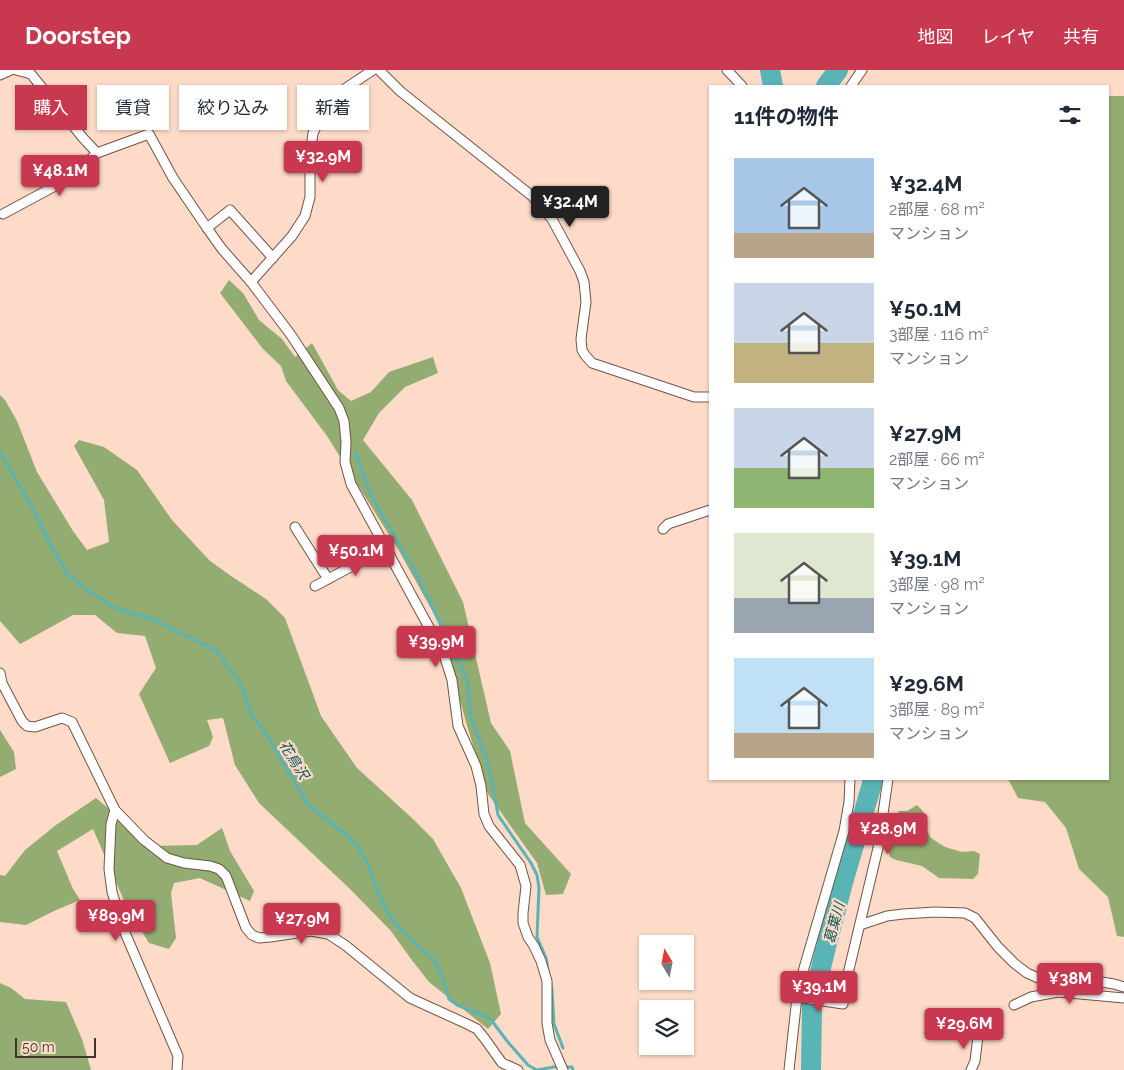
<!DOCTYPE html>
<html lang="ja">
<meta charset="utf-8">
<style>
body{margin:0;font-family:Raleway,"Noto Sans JP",sans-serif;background:#f2f2f3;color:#1f2937;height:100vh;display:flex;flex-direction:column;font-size:19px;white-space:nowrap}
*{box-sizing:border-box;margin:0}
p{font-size:16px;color:#747a83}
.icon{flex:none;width:28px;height:28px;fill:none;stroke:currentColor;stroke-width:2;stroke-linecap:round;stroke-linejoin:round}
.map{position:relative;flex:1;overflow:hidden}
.sheet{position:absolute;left:709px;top:15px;width:400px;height:695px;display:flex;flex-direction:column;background:#fff;border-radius:0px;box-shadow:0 1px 4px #0004}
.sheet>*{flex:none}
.top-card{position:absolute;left:15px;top:15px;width:475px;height:45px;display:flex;gap:10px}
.needle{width:32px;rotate:350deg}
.tools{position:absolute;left:639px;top:865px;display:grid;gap:10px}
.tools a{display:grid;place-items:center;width:55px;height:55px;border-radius:0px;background:#fff;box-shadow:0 1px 4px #0004;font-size:25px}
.scale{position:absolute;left:15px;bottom:12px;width:81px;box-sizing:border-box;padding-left:5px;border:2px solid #43352e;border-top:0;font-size:14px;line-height:18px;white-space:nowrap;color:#43352e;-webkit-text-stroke:4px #fedac8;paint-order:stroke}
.price{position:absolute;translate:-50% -42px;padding:0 11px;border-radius:5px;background:#c93851;color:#fff;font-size:16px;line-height:32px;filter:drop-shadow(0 1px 2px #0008)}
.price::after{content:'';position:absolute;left:50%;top:30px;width:15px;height:11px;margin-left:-8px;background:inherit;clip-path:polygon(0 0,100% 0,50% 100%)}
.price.selected{background:#222;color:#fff}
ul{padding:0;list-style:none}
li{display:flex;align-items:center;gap:15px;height:125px;padding:0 25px}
li span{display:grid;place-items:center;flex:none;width:140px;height:100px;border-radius:0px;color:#555}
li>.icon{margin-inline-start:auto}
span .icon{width:60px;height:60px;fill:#fffc;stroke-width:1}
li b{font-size:21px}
h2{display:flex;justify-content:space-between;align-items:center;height:60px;padding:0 25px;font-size:21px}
.pill{padding:0 18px;border-radius:0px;background:#fff;box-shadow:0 1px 4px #0004;font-size:18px;line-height:45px}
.pill.selected{background:#c93851;color:#fff}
header{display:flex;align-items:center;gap:30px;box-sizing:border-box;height:70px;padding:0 25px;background:#c93851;color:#fff}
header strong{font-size:24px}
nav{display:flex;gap:28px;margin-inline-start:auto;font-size:18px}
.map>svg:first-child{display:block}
</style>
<header>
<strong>Doorstep</strong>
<nav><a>地図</a><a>レイヤ</a><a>共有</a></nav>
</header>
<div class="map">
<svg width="1124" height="1000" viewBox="0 0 1124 1000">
<rect width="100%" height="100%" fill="#fedac8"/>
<g fill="#93ac71">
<path d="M1108,26H1124V867L1117,866L1108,827L1079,799L1066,758L1045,732L1018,728L1008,709H1108Z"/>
<path d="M229,210L243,223L259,250L282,269L295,287L312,273L338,320L351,331L371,322L389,302L433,287L438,303L405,317L379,343L363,370L412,430L463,532L491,653L510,681L525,753L571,804L563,824L546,825L537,793L488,724L466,652L439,553L398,479L327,366L286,311L281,296L263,279L220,223Z"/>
<path d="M0,325L5,330L17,351L37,402L73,461L87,480L109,472L104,430L74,376L79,370L104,377L137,400L172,450L210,491L231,506L266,529L285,548L321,646L357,698L413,749L433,769L461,818L490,893L501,944L488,959L429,912L411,889L391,861L350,819L259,733L235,695L223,648L207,650L213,667L209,676L170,693L139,624L156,598L145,566L117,563L95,545H73L20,574L0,551Z"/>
<path d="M0,660L14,682L16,699L0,707Z"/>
<path d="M96,728L153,776L197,775L222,758L230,781L254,821L250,831L200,808L174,813L171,823L176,868L169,879L149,873L126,835L93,759L57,781L73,819L80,830L54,841L26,855L0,852V805L5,806L25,780L56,755Z"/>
<path d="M917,735L923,741L925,758L931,768L945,777L962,782L974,781L980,784L978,804L973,809L939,808L922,796L896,790L890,787L887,779L894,749L899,741H907Z"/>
<path d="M0,913L11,918L25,929L66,932L82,969L91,1000H0Z"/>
</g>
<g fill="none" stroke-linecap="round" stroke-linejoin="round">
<g stroke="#59b4b6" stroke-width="3">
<path d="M0,382L35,442L49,472L69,506L92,523L115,538L154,550L217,581L242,616L251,644L267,665L307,733L354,772L367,792L382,832L388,843L400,859L435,891L442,906L449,929L457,935L486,946L492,951L507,971L528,995L537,1000L554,997H572L573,1000"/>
<path d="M355,383L371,425L419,509L467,610L471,648L486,687L492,711L498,745L531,793L537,805L539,818L537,867L546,888L548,900"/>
<path d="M551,913L552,921L554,954L563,978"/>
</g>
<g stroke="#59b4b6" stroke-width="20">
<path d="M770,0L773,16"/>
<path d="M826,16L838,0"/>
<path d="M811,1000L812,936L825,881L844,809L872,714V709"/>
</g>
<defs>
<g id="minor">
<path d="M16,0L31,4L83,68L97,83L149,64L173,108L207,158L222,179L251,212L291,265L339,338L344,351L346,372L345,392L351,414L444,585L452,610L458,656L476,696L481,716L484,744L489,756L520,795L526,816L523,843V853L528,867L534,876L541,891L547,911V953L550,970L563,1000"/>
<path d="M379,0L400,21L532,126L552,149L580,201L584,212L586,232L581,269L582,280L585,285L592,293L694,327H710"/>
<path d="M727,0L742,16"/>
<path d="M0,5L11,0"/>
<path d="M851,16L862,0"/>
<path d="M3,144L70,108L97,83"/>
<path d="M207,158L230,140L273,188"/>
<path d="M251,212L292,166L305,146L310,127V86L313,63L324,42L346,18L373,0"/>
<path d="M295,457L328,509"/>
<path d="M663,459L668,454L710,440"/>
<path d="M315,516L386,478"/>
<path d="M0,603L2,613L22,651L27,656L35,657L62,648L72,652L115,740L144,770L167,788L184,793L210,796L219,799L226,806L246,858L252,865L259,868L270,867L311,861L328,864L345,875L410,928L467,954L477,959L485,969L502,993L518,1000"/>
<path d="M115,740L111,754L109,799L112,822L123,858L178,986L177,1000"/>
<path d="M860,855L887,846L903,844L935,842L965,843L975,848L998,877L1014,893L1027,903L1038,908L1095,911L1114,914L1124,917"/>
<path d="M797,927L843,934L846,912L878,778L888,709"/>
<path d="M1014,935L1031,927L1058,922L1124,928"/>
<path d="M789,1000L797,927L804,898L844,761L849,732L850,709"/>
<path d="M971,1000L975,991L978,966"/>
</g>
</defs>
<use href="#minor" stroke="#725444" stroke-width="11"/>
<use href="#minor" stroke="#fff" stroke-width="9"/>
</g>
<g text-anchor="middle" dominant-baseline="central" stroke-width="4.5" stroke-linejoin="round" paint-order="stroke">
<g font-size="14" font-style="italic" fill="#005658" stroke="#fedac8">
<text transform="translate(294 690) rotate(58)">花鳥沢</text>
<text transform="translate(834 853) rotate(-75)">葛葉川</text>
</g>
</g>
</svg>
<div class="tools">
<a><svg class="needle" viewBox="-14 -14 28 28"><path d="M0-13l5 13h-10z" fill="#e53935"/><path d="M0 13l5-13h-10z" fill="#747a83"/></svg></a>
<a><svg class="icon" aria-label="layers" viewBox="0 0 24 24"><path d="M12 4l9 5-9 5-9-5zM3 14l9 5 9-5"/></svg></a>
</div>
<div class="scale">50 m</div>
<b class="price" style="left:323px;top:113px">¥32.9M</b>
<b class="price" style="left:60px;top:127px">¥48.1M</b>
<b class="price selected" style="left:570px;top:158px">¥32.4M</b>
<b class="price" style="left:356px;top:507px">¥50.1M</b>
<b class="price" style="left:436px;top:598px">¥39.9M</b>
<b class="price" style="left:888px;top:785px">¥28.9M</b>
<b class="price" style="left:116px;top:872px">¥89.9M</b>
<b class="price" style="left:302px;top:875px">¥27.9M</b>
<b class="price" style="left:1070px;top:935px">¥38M</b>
<b class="price" style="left:819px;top:943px">¥39.1M</b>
<b class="price" style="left:964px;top:980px">¥29.6M</b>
<div class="top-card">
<a class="pill selected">購入</a>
<a class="pill">賃貸</a>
<a class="pill">絞り込み</a>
<a class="pill">新着</a>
</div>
<section class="sheet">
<h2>11件の物件<svg class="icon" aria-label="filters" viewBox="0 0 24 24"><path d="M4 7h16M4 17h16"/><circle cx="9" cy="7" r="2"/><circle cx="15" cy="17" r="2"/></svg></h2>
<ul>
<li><span style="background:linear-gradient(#a9c7e8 75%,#b9a48a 0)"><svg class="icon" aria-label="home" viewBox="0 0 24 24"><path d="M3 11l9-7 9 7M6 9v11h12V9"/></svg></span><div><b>¥32.4M</b><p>2部屋 · 68 m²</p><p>マンション</p></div></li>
<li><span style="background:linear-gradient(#c9d6e8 60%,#c2b280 0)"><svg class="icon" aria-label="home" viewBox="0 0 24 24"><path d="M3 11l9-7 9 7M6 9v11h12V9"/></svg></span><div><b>¥50.1M</b><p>3部屋 · 116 m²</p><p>マンション</p></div></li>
<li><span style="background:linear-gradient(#c9d6e8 60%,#8fb573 0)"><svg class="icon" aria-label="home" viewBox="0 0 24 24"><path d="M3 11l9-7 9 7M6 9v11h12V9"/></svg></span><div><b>¥27.9M</b><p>2部屋 · 66 m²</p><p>マンション</p></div></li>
<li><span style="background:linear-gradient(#dfe7d0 65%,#9aa5b1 0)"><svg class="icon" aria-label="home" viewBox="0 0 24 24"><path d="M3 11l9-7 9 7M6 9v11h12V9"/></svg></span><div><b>¥39.1M</b><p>3部屋 · 98 m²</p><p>マンション</p></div></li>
<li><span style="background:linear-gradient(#bfe0f5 75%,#b9a48a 0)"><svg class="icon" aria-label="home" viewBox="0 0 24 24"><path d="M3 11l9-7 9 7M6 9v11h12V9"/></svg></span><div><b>¥29.6M</b><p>3部屋 · 89 m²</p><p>マンション</p></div></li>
</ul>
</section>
</div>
